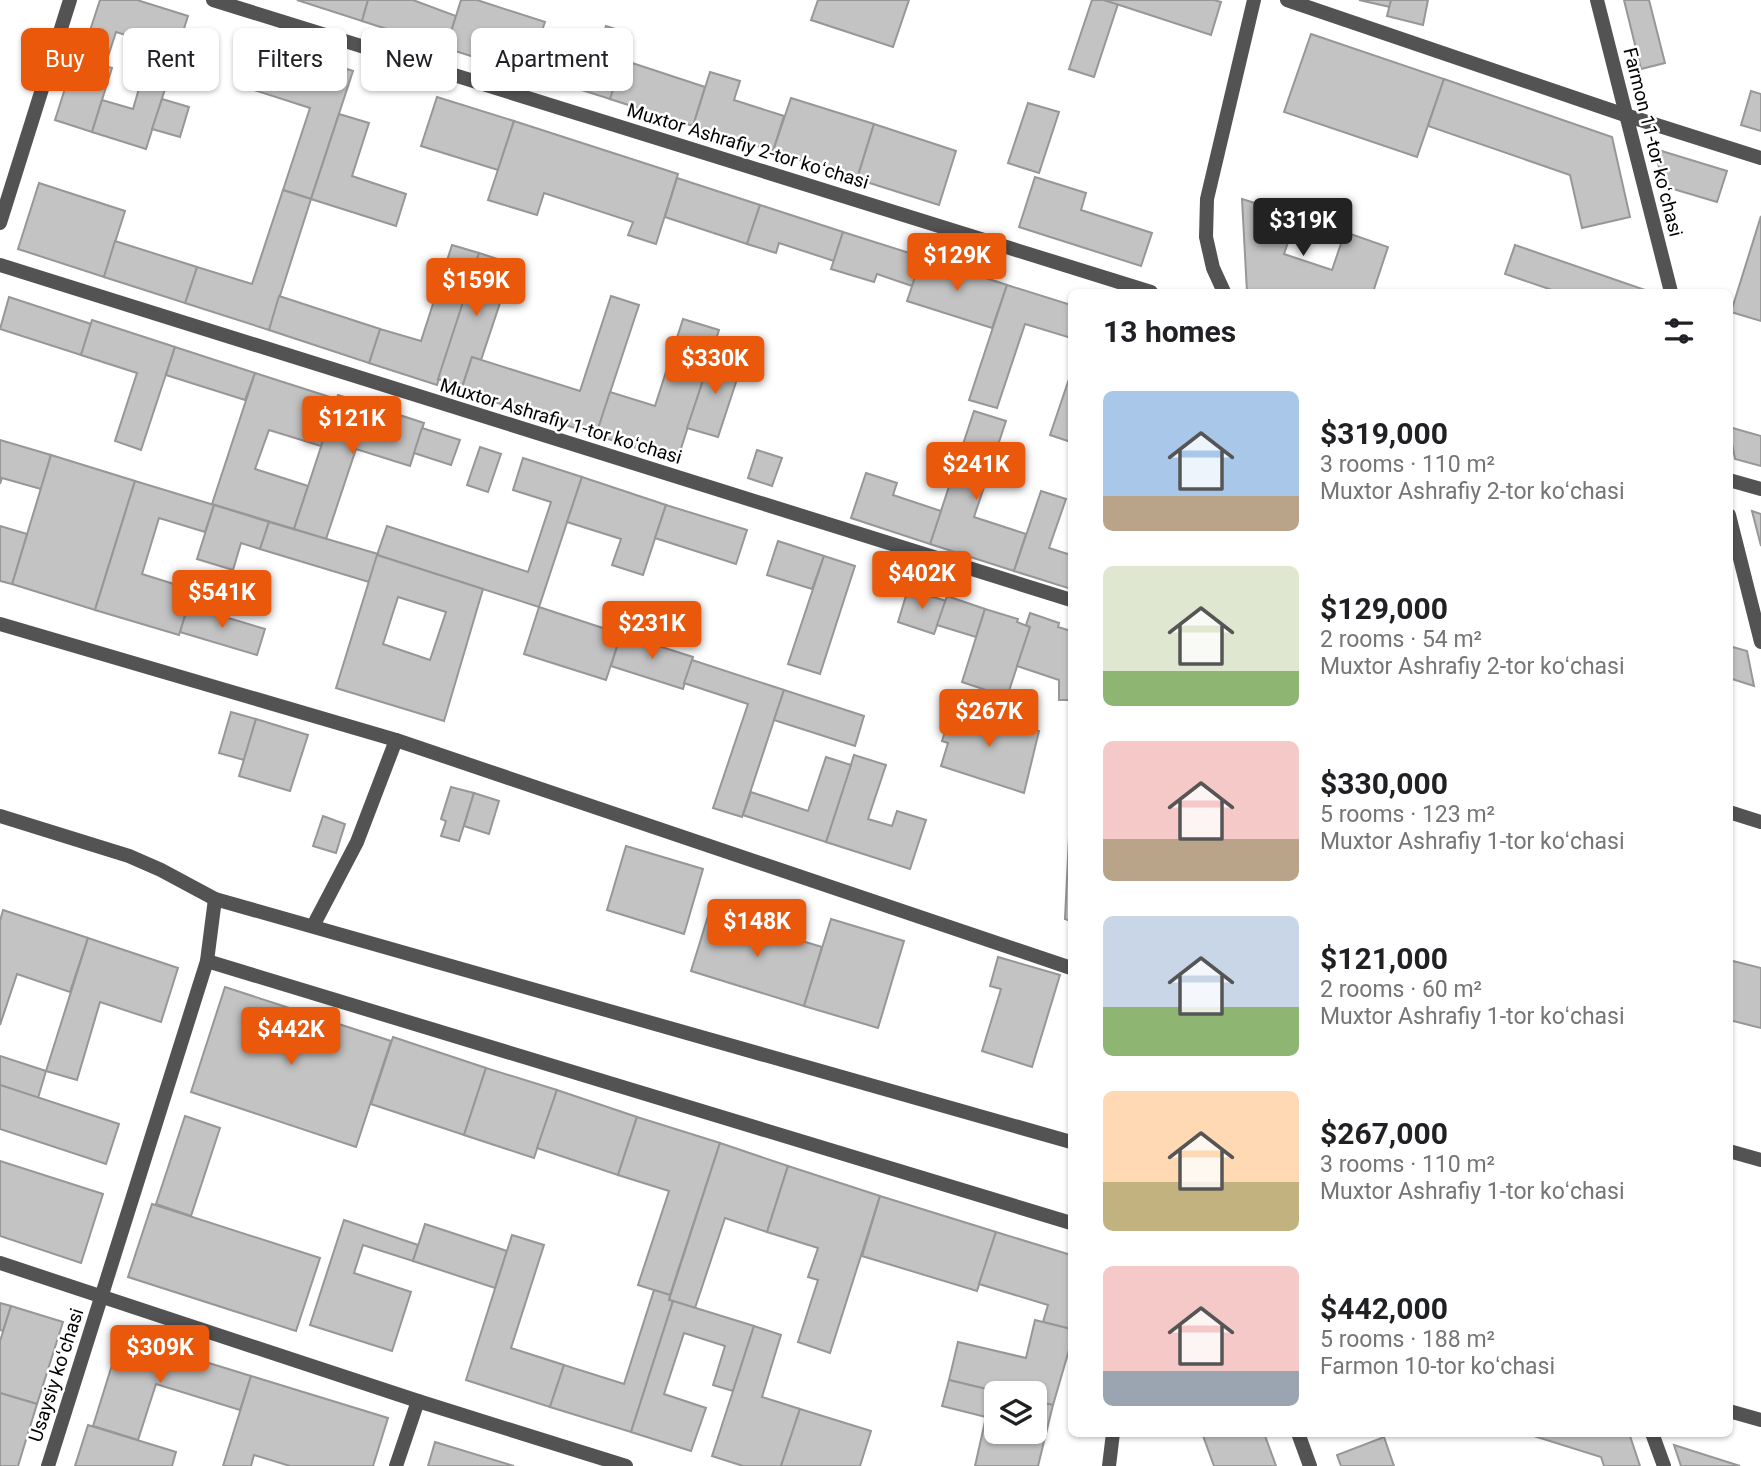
<!DOCTYPE html>
<meta charset="utf-8">
<style>
body{margin:0;font-family:Roboto,sans-serif;background:#f6f6f6;color:#202124;height:100vh;display:flex;flex-direction:column;font-size:26px;white-space:nowrap}
*{box-sizing:border-box;margin:0}
p{font-size:23px;color:#757577}
.icon{flex:none;width:38px;height:38px;fill:none;stroke:currentColor;stroke-width:2;stroke-linecap:round;stroke-linejoin:round}
.map{position:relative;flex:1;overflow:hidden}
.details{position:absolute;left:1068px;top:289px;width:665px;height:1148px;display:flex;flex-direction:column;background:#fff;border-radius:10px;box-shadow:0 2px 5px #0004}
.details>*{flex:none}
.top-card{position:absolute;left:21px;top:28px;width:665px;height:63px;display:flex;gap:14px}
.fabs{position:absolute;left:984px;top:1381px;display:grid;gap:14px}
.fabs a{display:grid;place-items:center;width:63px;height:63px;border-radius:10px;background:#fff;box-shadow:0 2px 5px #0004;font-size:35px}
.price{position:absolute;translate:-50% -60px;padding:0 16px;border-radius:7px;background:#ea580c;color:#fff;font-size:23px;line-height:46px;filter:drop-shadow(0 2px 4px #0008)}
.price::after{content:'';position:absolute;left:50%;top:42px;width:21px;height:16px;margin-left:-10px;background:inherit;clip-path:polygon(0 0,100% 0,50% 100%)}
.price.active{background:#222;color:#fff}
ul{padding:0;list-style:none}
li{display:flex;align-items:center;gap:21px;height:175px;padding:0 35px}
li span{display:grid;place-items:center;flex:none;width:196px;height:140px;border-radius:10px;color:#555}
li>.icon{margin-inline-start:auto}
span .icon{width:84px;height:84px;fill:#fffc;stroke-width:1}
li b{font-size:30px}
h2{display:flex;justify-content:space-between;align-items:center;height:84px;padding:0 35px;font-size:30px}
.tag{padding:0 24px;border-radius:10px;background:#fff;box-shadow:0 2px 5px #0004;font-size:24px;line-height:63px}
.tag.active{background:#ea580c;color:#fff}
.map>svg:first-child{display:block}
</style>
<div class="map">
<svg width="1761" height="1466" viewBox="0 0 1761 1466">
<rect width="100%" height="100%" fill="#fff"/>
<g fill="#c3c3c3" stroke="#979797" stroke-width="2" fill-rule="evenodd">
<path d="M100,0H137L188,16L166,86L134,76L145,41L116,32L105,66L81,58Z"/>
<path d="M297,0H368L362,21Z"/>
<path d="M368,0H413L456,16L446,48L362,21Z"/>
<path d="M461,0H477L545,22L527,74L446,48Z"/>
<path d="M818,0H909L893,47L811,20Z"/>
<path d="M1092,0H1104L1118,4L1094,77L1069,69Z"/>
<path d="M1104,0H1214L1221,2L1211,35Z"/>
<path d="M1359,0H1391L1390,7Z"/>
<path d="M1391,0H1428L1423,25L1387,16Z"/>
<path d="M1624,0H1649L1665,63L1641,69Z"/>
<path d="M606,26L631,34L610,99L563,84L572,54L594,61Z"/>
<path d="M1311,34L1444,79L1417,157L1284,112Z"/>
<path d="M263,42L353,71L311,199L283,190L310,108L248,88Z"/>
<path d="M75,57L112,68L92,132L55,120Z"/>
<path d="M623,60L705,87L693,126L610,99Z"/>
<path d="M710,72L740,81L734,100L784,116L773,151L693,126Z"/>
<path d="M142,78L166,86L146,149L92,132L102,100L133,109Z"/>
<path d="M1444,79L1612,137L1630,217L1582,228L1570,175L1428,126Z"/>
<path d="M1751,91L1761,94V131L1741,125Z"/>
<path d="M437,97L514,121L498,170L421,146Z"/>
<path d="M791,98L874,124L857,179L773,151Z"/>
<path d="M162,99L189,107L180,137L152,129Z"/>
<path d="M1028,103L1059,112L1039,173L1008,163Z"/>
<path d="M339,114L369,123L352,176L406,194L396,226L311,199Z"/>
<path d="M514,121L678,174L656,244L628,235L633,222L544,193L537,215L488,200Z"/>
<path d="M874,124L956,151L939,205L857,179Z"/>
<path d="M1655,149L1727,171L1717,202L1663,186Z"/>
<path d="M1035,177L1086,193L1081,210L1152,233L1141,266L1019,227Z"/>
<path d="M677,178L760,205L747,244L665,217Z"/>
<path d="M39,183L125,211L104,277L18,249Z"/>
<path d="M283,190L311,199L269,330L185,303L197,267L252,284Z"/>
<path d="M1242,199L1297,216L1284,254L1332,270L1345,232L1388,247L1373,292H1247Z"/>
<path d="M760,205L843,232L834,261L779,243L776,253L747,244Z"/>
<path d="M1761,216V321L1731,312Z"/>
<path d="M843,232L922,257L912,286L877,274L874,282L831,269Z"/>
<path d="M115,241L197,267L185,303L104,277Z"/>
<path d="M452,245L479,253L437,385L369,363L380,329L421,341Z"/>
<path d="M1515,245L1645,290V292H1558L1505,274Z"/>
<path d="M479,253L513,264L481,360L472,357L462,387L438,379Z"/>
<path d="M922,257L1007,285L992,328L907,301Z"/>
<path d="M1007,285L1071,305V338L1025,324L997,408L969,400Z"/>
<path d="M279,296L380,329L369,363L269,330Z"/>
<path d="M611,296L639,305L596,435L461,391L472,357L580,391Z"/>
<path d="M9,297L91,324L81,355L0,329Z"/>
<path d="M683,319L719,330L677,461L596,435L610,392L655,406Z"/>
<path d="M92,320L175,347L141,450L115,441L137,373L81,355Z"/>
<path d="M175,347L255,373L245,400L166,375Z"/>
<path d="M712,354L742,364L718,437L687,428Z"/>
<path d="M255,373L336,399L321,446L269,430L255,469L308,486L294,529L212,504Z"/>
<path d="M1071,373V442L1050,435Z"/>
<path d="M338,395L424,423L410,466L356,449L326,539L294,529Z"/>
<path d="M974,411L1006,421L974,517L1026,534L1014,571L930,544Z"/>
<path d="M1729,427L1761,436V466L1735,459Z"/>
<path d="M422,428L460,440L451,465L414,453Z"/>
<path d="M0,440L51,455L41,489L2,478L0,484Z"/>
<path d="M480,447L501,454L488,492L467,485Z"/>
<path d="M757,450L782,458L772,486L748,478Z"/>
<path d="M51,455L135,481L95,610L12,584Z"/>
<path d="M523,458L582,477L539,607L377,555L387,526L528,572L551,502L513,490Z"/>
<path d="M866,473L897,483L893,495L941,511L930,544L851,518Z"/>
<path d="M582,477L666,505L643,575L612,565L621,539L567,522Z"/>
<path d="M135,481L214,505L205,532L159,518L142,574L193,590L179,635L95,610Z"/>
<path d="M1041,491L1066,499L1049,548L1071,555V589L1014,571Z"/>
<path d="M214,505L269,522L260,549L241,543L233,570L197,559Z"/>
<path d="M666,505L747,530L736,564L655,538Z"/>
<path d="M1752,511L1761,514V546Z"/>
<path d="M269,522L378,554L369,582L260,549Z"/>
<path d="M0,526L27,534L12,584L0,581Z"/>
<path d="M778,541L824,556L812,589L767,575Z"/>
<path d="M377,555L483,589L444,721L336,688ZM398,597L446,612L430,660L383,644Z"/>
<path d="M824,556L855,566L820,674L788,664Z"/>
<path d="M908,589L946,601L934,634L898,622Z"/>
<path d="M947,596L985,609L976,637L937,625Z"/>
<path d="M188,606L265,629L257,655L180,632Z"/>
<path d="M539,607L621,634L606,680L524,654Z"/>
<path d="M985,609L1018,619L1017,622L1030,627L1007,697L962,682Z"/>
<path d="M1030,613L1059,623L1058,627L1071,631V700H1059V680L1017,666L1030,627L1026,625Z"/>
<path d="M621,634L693,657L683,689L611,666Z"/>
<path d="M1729,646L1747,651L1754,686L1729,678Z"/>
<path d="M692,660L784,690L742,817L713,808L748,704L684,683Z"/>
<path d="M784,690L864,716L855,746L774,720Z"/>
<path d="M953,706L1039,731L1024,793L941,766L948,743L942,741Z"/>
<path d="M231,712L256,719L244,760L219,753Z"/>
<path d="M256,719L308,735L290,791L239,776Z"/>
<path d="M854,755L886,765L868,819L892,826L897,811L926,820L910,869L826,842Z"/>
<path d="M826,757L851,765L826,842L743,815L751,792L808,811Z"/>
<path d="M451,787L474,793L459,841L441,836L446,821L441,819Z"/>
<path d="M474,793L499,801L489,834L464,826Z"/>
<path d="M323,816L345,824L336,853L313,846Z"/>
<path d="M1069,837H1071V921L1065,919Z"/>
<path d="M626,846L703,869L684,934L607,910Z"/>
<path d="M3,910L88,938L70,992L17,974L0,1025V921Z"/>
<path d="M709,913L822,947L804,1006L691,971Z"/>
<path d="M831,919L904,941L878,1028L804,1006Z"/>
<path d="M88,938L178,968L161,1022L100,1002L77,1080L46,1071Z"/>
<path d="M998,957L1060,975L1032,1067L982,1051L1001,989L990,986Z"/>
<path d="M1729,960L1761,968V1028L1729,1020Z"/>
<path d="M225,987L391,1041L356,1147L191,1092Z"/>
<path d="M393,1037L486,1068L464,1135L371,1104Z"/>
<path d="M0,1056L46,1071L38,1098L0,1085Z"/>
<path d="M486,1068L557,1090L534,1158L464,1135Z"/>
<path d="M0,1085L119,1124L106,1164L0,1129Z"/>
<path d="M557,1090L637,1117L618,1175L537,1148Z"/>
<path d="M185,1116L220,1128L191,1216L156,1204Z"/>
<path d="M637,1117L720,1143L670,1295L638,1285L669,1191L618,1175Z"/>
<path d="M720,1143L788,1166L767,1232L725,1218L695,1308L669,1300Z"/>
<path d="M0,1161L103,1194L81,1263L0,1236Z"/>
<path d="M788,1166L880,1196L830,1353L798,1342L818,1280L808,1277L818,1248L767,1232Z"/>
<path d="M880,1196L996,1232L977,1291L862,1256Z"/>
<path d="M152,1204L320,1258L296,1331L128,1277Z"/>
<path d="M344,1220L418,1245L413,1261L363,1245L354,1273L411,1292L392,1351L310,1325Z"/>
<path d="M425,1224L507,1251L495,1288L413,1261Z"/>
<path d="M996,1232L1071,1255V1329L1043,1322L1048,1305L979,1284Z"/>
<path d="M512,1235L544,1245L511,1348L564,1365L550,1407L466,1380Z"/>
<path d="M654,1290L670,1295L669,1300L673,1301L631,1432L550,1407L564,1365L624,1384Z"/>
<path d="M673,1301L754,1326L733,1391L713,1385L725,1346L684,1333L664,1394L706,1408L691,1451L631,1432Z"/>
<path d="M0,1303L11,1306L3,1331L0,1330Z"/>
<path d="M11,1306L63,1322L37,1404L0,1393V1341Z"/>
<path d="M1035,1320L1071,1329V1343L1053,1405L1034,1401V1393H1003L949,1380L958,1342L1026,1358Z"/>
<path d="M754,1326L781,1335L762,1397L800,1409L781,1466H743L712,1456Z"/>
<path d="M121,1336L251,1376L240,1410L156,1384L138,1440L93,1426Z"/>
<path d="M251,1376L388,1418L373,1466H290L254,1455L251,1466H223Z"/>
<path d="M949,1380L1003,1393H996V1432H1034V1401L1053,1405L1038,1466H975L986,1417L942,1406Z"/>
<path d="M0,1393L37,1404L18,1466H0Z"/>
<path d="M800,1409L871,1431L860,1466H781Z"/>
<path d="M88,1425L176,1452L172,1466H75Z"/>
<path d="M1202,1433H1264L1276,1466H1214Z"/>
<path d="M1524,1433H1629L1640,1466H1604L1601,1457Z"/>
<path d="M1384,1437L1394,1466H1341L1337,1455Z"/>
<path d="M435,1442L514,1466H428Z"/>
<path d="M1674,1445L1740,1466H1681Z"/>
</g>
<g fill="none" stroke-linecap="round" stroke-linejoin="round">
<g stroke="#535353" stroke-width="14">
<path d="M0,624L396,740L1071,968"/>
<path d="M313,926L357,842L396,740"/>
<path d="M1298,1433L1310,1466"/>
</g>
<g stroke="#535353" stroke-width="14">
<path d="M213,0L1151,292"/>
<path d="M1287,0L1625,115L1761,158"/>
<path d="M1597,0L1671,292"/>
<path d="M0,223L70,0"/>
<path d="M0,265L1071,600"/>
<path d="M1224,292L1213,268L1206,237L1207,199L1254,0"/>
<path d="M1729,480L1761,489"/>
<path d="M1729,515L1761,642"/>
<path d="M1729,812L1761,822"/>
<path d="M0,816L129,856L161,870L215,899L1071,1142"/>
<path d="M207,961L1071,1223"/>
<path d="M1729,1151L1761,1160"/>
<path d="M0,1263L418,1401L626,1466"/>
<path d="M1729,1411L1761,1420"/>
<path d="M1652,1433L1664,1466"/>
<path d="M48,1466L207,961L215,899"/>
<path d="M396,1466L418,1401"/>
<path d="M1109,1466L1113,1433"/>
</g>
</g>
<g text-anchor="middle" dominant-baseline="central" stroke-width="5" stroke-linejoin="round" paint-order="stroke">
<g font-size="19" fill="#000" stroke="#fff">
<text transform="translate(1653 142) rotate(76)">Farmon 11-tor koʻchasi</text>
<text transform="translate(748 146) rotate(17)">Muxtor Ashrafiy 2-tor koʻchasi</text>
<text transform="translate(561 421) rotate(17)">Muxtor Ashrafiy 1-tor koʻchasi</text>
<text transform="translate(56 1375) rotate(-72)">Usaysiy koʻchasi</text>
</g>
</g>
</svg>
<div class="fabs">
<a><svg class="icon" aria-label="layers" viewBox="0 0 24 24"><path d="M12 4l9 5-9 5-9-5zM3 14l9 5 9-5"/></svg></a>
</div>
<b class="price active" style="left:1303px;top:258px">$319K</b>
<b class="price" style="left:957px;top:293px">$129K</b>
<b class="price" style="left:476px;top:318px">$159K</b>
<b class="price" style="left:715px;top:396px">$330K</b>
<b class="price" style="left:352px;top:456px">$121K</b>
<b class="price" style="left:976px;top:502px">$241K</b>
<b class="price" style="left:922px;top:611px">$402K</b>
<b class="price" style="left:222px;top:630px">$541K</b>
<b class="price" style="left:652px;top:661px">$231K</b>
<b class="price" style="left:989px;top:749px">$267K</b>
<b class="price" style="left:757px;top:959px">$148K</b>
<b class="price" style="left:291px;top:1067px">$442K</b>
<b class="price" style="left:160px;top:1385px">$309K</b>
<div class="top-card">
<a class="tag active">Buy</a>
<a class="tag">Rent</a>
<a class="tag">Filters</a>
<a class="tag">New</a>
<a class="tag">Apartment</a>
</div>
<section class="details">
<h2>13 homes<svg class="icon" aria-label="filters" viewBox="0 0 24 24"><path d="M4 7h16M4 17h16"/><circle cx="9" cy="7" r="2"/><circle cx="15" cy="17" r="2"/></svg></h2>
<ul>
<li><span style="background:linear-gradient(#a9c7e8 75%,#b9a48a 0)"><svg class="icon" aria-label="home" viewBox="0 0 24 24"><path d="M3 11l9-7 9 7M6 9v11h12V9"/></svg></span><div><b>$319,000</b><p>3 rooms · 110 m²</p><p>Muxtor Ashrafiy 2-tor koʻchasi</p></div></li>
<li><span style="background:linear-gradient(#dfe7d0 75%,#8fb573 0)"><svg class="icon" aria-label="home" viewBox="0 0 24 24"><path d="M3 11l9-7 9 7M6 9v11h12V9"/></svg></span><div><b>$129,000</b><p>2 rooms · 54 m²</p><p>Muxtor Ashrafiy 2-tor koʻchasi</p></div></li>
<li><span style="background:linear-gradient(#f6c9c9 70%,#b9a48a 0)"><svg class="icon" aria-label="home" viewBox="0 0 24 24"><path d="M3 11l9-7 9 7M6 9v11h12V9"/></svg></span><div><b>$330,000</b><p>5 rooms · 123 m²</p><p>Muxtor Ashrafiy 1-tor koʻchasi</p></div></li>
<li><span style="background:linear-gradient(#c9d6e8 65%,#8fb573 0)"><svg class="icon" aria-label="home" viewBox="0 0 24 24"><path d="M3 11l9-7 9 7M6 9v11h12V9"/></svg></span><div><b>$121,000</b><p>2 rooms · 60 m²</p><p>Muxtor Ashrafiy 1-tor koʻchasi</p></div></li>
<li><span style="background:linear-gradient(#ffd9b3 65%,#c2b280 0)"><svg class="icon" aria-label="home" viewBox="0 0 24 24"><path d="M3 11l9-7 9 7M6 9v11h12V9"/></svg></span><div><b>$267,000</b><p>3 rooms · 110 m²</p><p>Muxtor Ashrafiy 1-tor koʻchasi</p></div></li>
<li><span style="background:linear-gradient(#f6c9c9 75%,#9aa5b1 0)"><svg class="icon" aria-label="home" viewBox="0 0 24 24"><path d="M3 11l9-7 9 7M6 9v11h12V9"/></svg></span><div><b>$442,000</b><p>5 rooms · 188 m²</p><p>Farmon 10-tor koʻchasi</p></div></li>
</ul>
</section>
</div>
